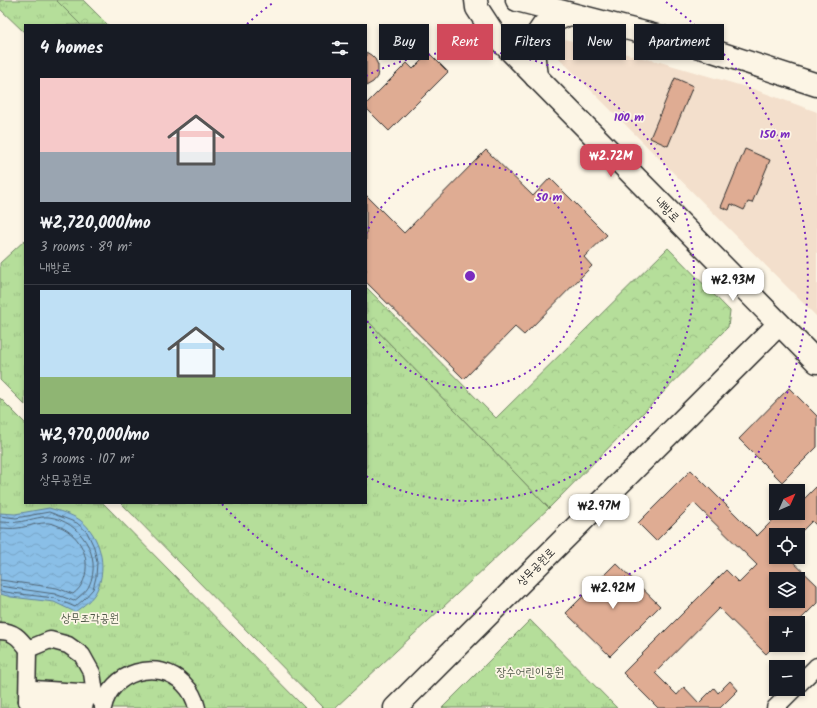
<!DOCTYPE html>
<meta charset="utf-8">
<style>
body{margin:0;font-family:Kalam,"Poor Story",sans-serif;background:#20242c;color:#f1f3f6;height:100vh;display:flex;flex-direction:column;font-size:15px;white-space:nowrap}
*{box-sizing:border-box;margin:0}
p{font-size:13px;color:#9ea1a6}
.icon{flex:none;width:22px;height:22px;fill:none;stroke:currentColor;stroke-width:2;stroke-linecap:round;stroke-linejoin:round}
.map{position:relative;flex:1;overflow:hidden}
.side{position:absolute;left:24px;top:24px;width:343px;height:480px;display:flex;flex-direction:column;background:#171b24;border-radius:0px;box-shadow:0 2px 6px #0003}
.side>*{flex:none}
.banner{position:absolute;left:379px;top:24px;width:378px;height:36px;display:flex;gap:8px}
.needle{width:26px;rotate:45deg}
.tools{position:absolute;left:769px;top:484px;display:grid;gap:8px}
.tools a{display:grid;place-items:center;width:36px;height:36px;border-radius:0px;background:#171b24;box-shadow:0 2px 6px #0003;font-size:20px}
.price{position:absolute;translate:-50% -34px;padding:0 9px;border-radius:8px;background:#fff;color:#222;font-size:13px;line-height:26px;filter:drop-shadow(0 1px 2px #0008)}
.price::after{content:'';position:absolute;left:50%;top:24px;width:12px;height:9px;margin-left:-6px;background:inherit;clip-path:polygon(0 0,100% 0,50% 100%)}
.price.selected{background:#d1495b;color:#fff}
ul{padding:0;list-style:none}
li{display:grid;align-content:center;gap:8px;height:212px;padding:0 16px}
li+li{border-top:1px solid #363941}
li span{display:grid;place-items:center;height:124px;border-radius:0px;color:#555}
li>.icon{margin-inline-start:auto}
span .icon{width:72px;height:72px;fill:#fffc;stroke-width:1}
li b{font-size:17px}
h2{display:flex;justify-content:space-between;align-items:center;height:48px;padding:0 16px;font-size:17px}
.pill{padding:0 14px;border-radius:0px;background:#171b24;box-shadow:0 2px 6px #0003;font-size:14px;line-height:36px}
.pill.selected{background:#d1495b;color:#fff}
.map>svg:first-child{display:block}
</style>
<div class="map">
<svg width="817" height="708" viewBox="0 0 817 708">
<defs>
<pattern id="grass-tufts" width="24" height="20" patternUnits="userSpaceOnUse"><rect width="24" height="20" fill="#b5de9a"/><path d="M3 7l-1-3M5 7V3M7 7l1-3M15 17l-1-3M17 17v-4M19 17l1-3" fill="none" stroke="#9cbf85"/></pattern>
<pattern id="forest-crowns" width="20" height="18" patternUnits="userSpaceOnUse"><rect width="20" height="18" fill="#b5de9a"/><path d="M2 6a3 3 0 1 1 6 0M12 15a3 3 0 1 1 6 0" fill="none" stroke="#9cbf85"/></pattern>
<pattern id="water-waves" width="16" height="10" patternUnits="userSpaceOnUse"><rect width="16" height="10" fill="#8abfe7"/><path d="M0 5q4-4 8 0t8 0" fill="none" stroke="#77a4c6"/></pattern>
</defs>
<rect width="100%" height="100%" fill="#fcf5e5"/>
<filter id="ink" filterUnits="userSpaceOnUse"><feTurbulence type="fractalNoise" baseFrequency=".025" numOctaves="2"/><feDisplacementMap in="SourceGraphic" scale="8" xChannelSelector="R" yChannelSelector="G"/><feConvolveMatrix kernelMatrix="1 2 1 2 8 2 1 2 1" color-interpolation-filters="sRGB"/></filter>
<g filter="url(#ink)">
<path fill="#f3dfcc" d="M560,38L660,62L756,90L817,112V317L555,54L554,40Z"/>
<g fill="url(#grass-tufts)" stroke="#708462">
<path d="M0,0H56L81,25H25V33L0,9Z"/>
<path d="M25,240V405L0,380V263Z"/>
<path d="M366,319L549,508L335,708H323L121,503H366Z"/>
<path d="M0,398L25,423V503H103L305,708H0Z"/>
<path d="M530,620L617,708H442Z"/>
</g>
<g fill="url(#forest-crowns)" stroke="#708462">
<path d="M56,0H83L108,25H81Z"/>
<path d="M668,248L730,311L728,327L549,508L366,319V287L496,418Z"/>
</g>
<path fill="url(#water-waves)" stroke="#64849c" d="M49,508C59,511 71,514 80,520C100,535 108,567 97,590C93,599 83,606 75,612L54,602L11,597L0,594V513L15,514Z"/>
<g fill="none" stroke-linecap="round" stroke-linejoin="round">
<g stroke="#516676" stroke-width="1">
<path d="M0,516L16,518L49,512L77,523L87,532L94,547L97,562L96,577L93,589L84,599L75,607L54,598L12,593L0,591"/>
<path d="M0,522C6,522 12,523 18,522C27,521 40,516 49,517C80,521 103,556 89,586C86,592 79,597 74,601L55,594L13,588L0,586"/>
<path d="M0,528C6,528 12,529 18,528C27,527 39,522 49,523C69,527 84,542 86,562C87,575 83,587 73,594L57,588L0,580"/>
</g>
</g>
<g fill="#dfac93" stroke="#2b2b2b" fill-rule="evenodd">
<path d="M366,52L371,55L375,59L378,65V71L377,77L373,82L366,86Z"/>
<path d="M429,53L448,72L389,131L366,108V104L407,63L413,69Z"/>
<path d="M675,78L693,86L668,146L650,138Z"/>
<path d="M745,149L770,160L752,203L748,202L744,210L731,204L729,210L721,207Z"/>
<path d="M486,150L533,196L550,178L607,235L584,257L592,266L524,335L515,327L464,379L366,282V271L367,270L366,269V195L404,233Z"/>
<path d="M789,388L817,416V447L782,482L739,439Z"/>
<path d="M691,470L757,536L780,513H798V495L799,494L804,499L816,487L817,488V526L812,521L798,535H776V557H788L817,585V603L797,623H776V644L766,654L719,608L655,673L677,695L684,687L699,703L714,688L718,693L730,681L738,690L720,708H658L623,673L726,570L739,583L757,565L694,503L656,541L638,523ZM776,579H798V601H776Z"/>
<path d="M616,563L660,606L610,656L566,613Z"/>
</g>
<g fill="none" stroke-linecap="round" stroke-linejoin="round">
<defs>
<g id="street">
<path d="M0,631C14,631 20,639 28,649L50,640L68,645L82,655L92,673L95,693L103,704"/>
<path d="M798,685L817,666"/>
<path d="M27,701L85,704V698L33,696L34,689L95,693"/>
<path d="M27,701L28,649"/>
<path d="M103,708C110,672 158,657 184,684C191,691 195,699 197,708"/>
<path d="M775,708L794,689"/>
</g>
<g id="secondary">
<path d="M476,0L477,8L494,34L817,362"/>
<path d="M517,0L707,49L817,85"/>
<path d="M536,77L532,42L543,26L569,14"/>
<path d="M395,708L779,324"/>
</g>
</defs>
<use href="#street" stroke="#2b2b2b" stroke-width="19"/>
<use href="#secondary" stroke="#2b2b2b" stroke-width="25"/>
<use href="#street" stroke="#fcf5e5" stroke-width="16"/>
<use href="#secondary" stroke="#fcf5e5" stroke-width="22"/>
</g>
</g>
<g fill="none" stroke="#7b2cbf" stroke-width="2" stroke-dasharray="2 4">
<path d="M366 234A112 112 0 1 1 366 318"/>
<path d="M366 76A225 225 0 1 1 366 476"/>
<path d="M247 24A337 337 0 0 1 274 2M666 2A337 337 0 1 1 222 504"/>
</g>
<g text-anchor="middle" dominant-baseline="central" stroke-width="3.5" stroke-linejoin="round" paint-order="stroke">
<g font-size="12" fill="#2b2b2b" stroke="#fcf5e5">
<text transform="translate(667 210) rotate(45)">내방로</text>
<text transform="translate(536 567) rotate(-45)">상무공원로</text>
</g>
<g font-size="12" fill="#4e5847" stroke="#fcf5e5">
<text x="90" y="618">상무조각공원</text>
<text x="530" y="672">장수어린이공원</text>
</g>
</g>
<circle cx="470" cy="276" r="6" fill="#7b2cbf" stroke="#fcf5e5" stroke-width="2"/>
<g font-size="12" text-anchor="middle" font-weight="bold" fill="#7b2cbf" stroke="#fcf5e5" stroke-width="3.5" stroke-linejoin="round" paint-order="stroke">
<text x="629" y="121">100 m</text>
<text x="775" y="138">150 m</text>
<text x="549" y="201">50 m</text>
</g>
</svg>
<div class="tools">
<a><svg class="needle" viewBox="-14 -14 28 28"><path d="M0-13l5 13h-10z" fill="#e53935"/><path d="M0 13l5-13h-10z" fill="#9ea1a6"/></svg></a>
<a><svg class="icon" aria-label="locate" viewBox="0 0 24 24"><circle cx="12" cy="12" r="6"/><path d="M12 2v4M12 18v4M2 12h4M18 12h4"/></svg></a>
<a><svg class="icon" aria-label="layers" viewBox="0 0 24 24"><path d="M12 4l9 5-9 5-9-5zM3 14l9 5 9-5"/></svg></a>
<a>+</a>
<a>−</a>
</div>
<b class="price selected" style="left:611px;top:178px">₩2.72M</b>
<b class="price" style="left:733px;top:302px">₩2.93M</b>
<b class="price" style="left:599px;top:528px">₩2.97M</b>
<b class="price" style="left:613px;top:610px">₩2.92M</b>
<div class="banner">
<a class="pill">Buy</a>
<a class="pill selected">Rent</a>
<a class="pill">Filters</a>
<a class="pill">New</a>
<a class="pill">Apartment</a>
</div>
<section class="side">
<h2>4 homes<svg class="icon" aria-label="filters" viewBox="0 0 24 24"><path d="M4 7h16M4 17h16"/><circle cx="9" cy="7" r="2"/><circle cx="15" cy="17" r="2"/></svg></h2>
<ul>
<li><span style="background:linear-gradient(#f6c9c9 60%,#9aa5b1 0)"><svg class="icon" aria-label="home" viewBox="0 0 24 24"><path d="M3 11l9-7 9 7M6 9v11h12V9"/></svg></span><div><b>₩2,720,000/mo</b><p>3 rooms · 89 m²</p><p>내방로</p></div></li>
<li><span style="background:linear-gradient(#bfe0f5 70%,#8fb573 0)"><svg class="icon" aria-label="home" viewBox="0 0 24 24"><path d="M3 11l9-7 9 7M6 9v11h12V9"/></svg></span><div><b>₩2,970,000/mo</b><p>3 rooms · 107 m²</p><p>상무공원로</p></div></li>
</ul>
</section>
</div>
